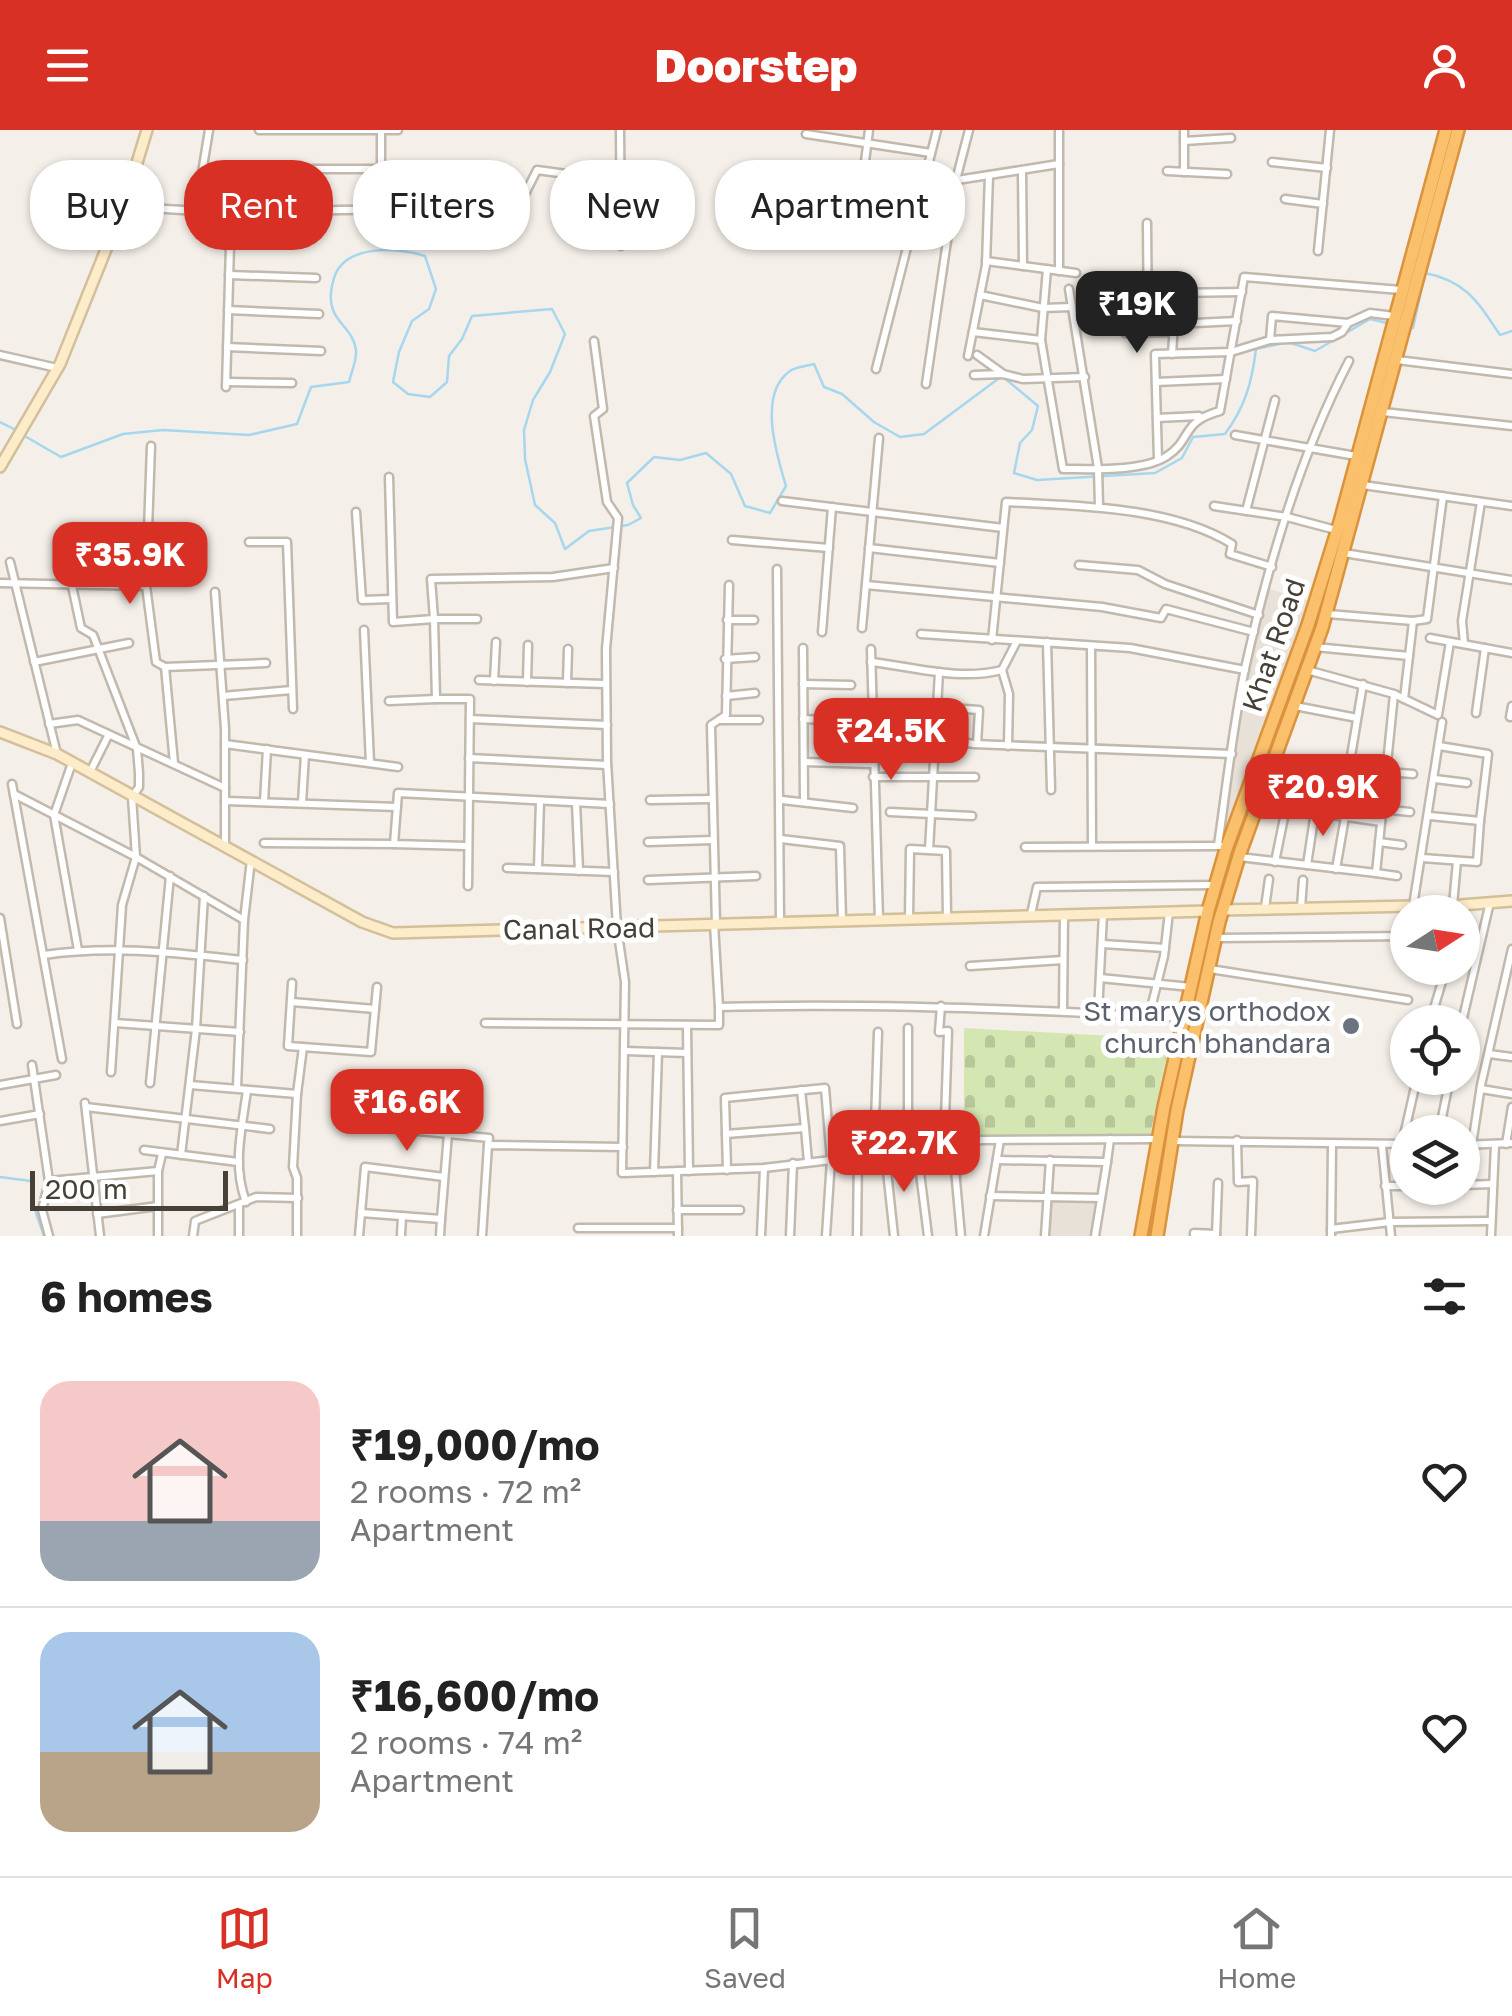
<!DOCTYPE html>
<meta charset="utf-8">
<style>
body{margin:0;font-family:"Golos Text",sans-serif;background:#f2f2f2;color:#222;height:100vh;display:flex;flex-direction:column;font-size:38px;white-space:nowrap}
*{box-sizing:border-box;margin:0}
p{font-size:32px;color:#767676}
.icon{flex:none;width:55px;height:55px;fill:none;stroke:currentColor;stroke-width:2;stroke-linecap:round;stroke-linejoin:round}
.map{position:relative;height:1106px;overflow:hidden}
.side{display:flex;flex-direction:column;background:#fff;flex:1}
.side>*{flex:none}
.hud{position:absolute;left:30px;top:30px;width:1000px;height:90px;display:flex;gap:20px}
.needle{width:65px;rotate:78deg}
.buttons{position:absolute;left:1390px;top:765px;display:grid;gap:20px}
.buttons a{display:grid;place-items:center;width:90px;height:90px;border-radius:50%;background:#fff;box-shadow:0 2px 8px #0004;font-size:50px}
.scale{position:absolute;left:30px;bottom:25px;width:198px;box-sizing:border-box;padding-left:10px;border:5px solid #474037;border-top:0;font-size:28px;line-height:35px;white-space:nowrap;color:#474037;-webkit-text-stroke:8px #fff;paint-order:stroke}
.price{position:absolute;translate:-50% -85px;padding:0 22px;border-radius:20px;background:#d93025;color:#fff;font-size:32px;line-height:65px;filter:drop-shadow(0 2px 5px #0008)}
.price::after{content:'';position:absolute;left:50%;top:60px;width:30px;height:22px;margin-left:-15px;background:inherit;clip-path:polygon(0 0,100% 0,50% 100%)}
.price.active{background:#222;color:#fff}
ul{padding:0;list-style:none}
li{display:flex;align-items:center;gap:30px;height:250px;padding:0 40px}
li+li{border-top:2px solid #e0e0e0}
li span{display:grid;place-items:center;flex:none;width:280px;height:200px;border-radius:30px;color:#555}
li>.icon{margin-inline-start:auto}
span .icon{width:120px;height:120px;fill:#fffc;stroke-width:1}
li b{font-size:42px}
h2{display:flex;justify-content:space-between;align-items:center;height:120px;padding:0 40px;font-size:42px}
.tag{padding:0 35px;border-radius:40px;background:#fff;box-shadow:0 2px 8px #0004;font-size:35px;line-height:90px}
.tag.active{background:#d93025;color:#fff}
header{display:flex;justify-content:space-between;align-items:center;height:130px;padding:0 40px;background:#d93025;color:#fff;font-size:45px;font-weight:800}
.tabs{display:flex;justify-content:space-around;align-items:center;height:140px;border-top:2px solid #e0e0e0;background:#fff;font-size:28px;color:#767676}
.tabs a{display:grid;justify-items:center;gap:5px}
.tabs .active{color:#d93025}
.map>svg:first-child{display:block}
</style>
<header><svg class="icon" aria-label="menu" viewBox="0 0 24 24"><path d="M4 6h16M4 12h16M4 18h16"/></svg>Doorstep<svg class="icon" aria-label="person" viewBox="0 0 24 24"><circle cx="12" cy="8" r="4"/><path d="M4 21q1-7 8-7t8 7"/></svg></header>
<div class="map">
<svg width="1512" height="1106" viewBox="0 0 1512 1106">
<defs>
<pattern id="cemetery-stones" width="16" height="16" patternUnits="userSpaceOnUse" patternTransform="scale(2.5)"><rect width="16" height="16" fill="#d4e7b2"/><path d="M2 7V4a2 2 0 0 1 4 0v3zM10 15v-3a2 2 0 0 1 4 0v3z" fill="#b7c79a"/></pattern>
</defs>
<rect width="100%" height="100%" fill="#f4efe8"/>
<g fill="#e8e1d7">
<path d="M1267,458L1312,472L1224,713L1245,548Z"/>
<path d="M1051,1070L1095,1072L1091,1106H1050Z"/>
</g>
<path fill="url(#cemetery-stones)" d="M964,898L1170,909L1150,1006L964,1008Z"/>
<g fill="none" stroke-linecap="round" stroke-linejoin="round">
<g stroke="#a6d7ef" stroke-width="2.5">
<path d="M1410,197L1413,198L1425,143C1466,151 1478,172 1500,205L1512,201"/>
<path d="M1291,213L1315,221L1370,189L1387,193"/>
<path d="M0,292L16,300"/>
<path d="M23,305L61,327L123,304L163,300L249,305L297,294L311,257L349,252C351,243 357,230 356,221C355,203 338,194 333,180C329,170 331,158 334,148C345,113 398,118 425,126L436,159L429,179L412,191L399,222L393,252L408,264L430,267L447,252L449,226L462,209L472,186L552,179L565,204L550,242L533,270L524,300L525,329L535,375L555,393L565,419L589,401L628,395L641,388L633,375L627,353L654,327L680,330L706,323L731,344L745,376L770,383L786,356C777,326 757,264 790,241C795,237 807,236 814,234L824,257L842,264L874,292L900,307L924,304L1002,246L1038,276L1032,300L1020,313L1014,343L1037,350L1155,343L1182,328L1193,307L1225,304C1245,277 1252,252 1256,219L1283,213"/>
<path d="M0,1047L31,1051L34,1077L44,1106"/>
</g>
<defs>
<g id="street">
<path d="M259,0H398"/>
<path d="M620,0L621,116"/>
<path d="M1059,0V141"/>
<path d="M381,1V78"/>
<path d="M806,4L931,23"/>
<path d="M1184,11L1231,8"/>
<path d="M1272,32L1327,38"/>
<path d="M203,39H381"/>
<path d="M1022,40L1023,136"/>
<path d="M1167,41L1227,44"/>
<path d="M1184,42V0"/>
<path d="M802,43L896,56"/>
<path d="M957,50L1059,34"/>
<path d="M1285,69L1323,74"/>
<path d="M860,71L869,0"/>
<path d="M124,75C225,88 330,77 432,80C463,107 461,109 504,106L537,40L589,47L653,46"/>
<path d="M196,80L209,0"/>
<path d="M1147,93L1148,202"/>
<path d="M1318,121L1330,0"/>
<path d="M986,131L1076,143"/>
<path d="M1047,139L1041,210L1063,339C1091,339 1143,342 1167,326C1193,309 1180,292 1220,281L1244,147L1401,160"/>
<path d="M229,145L316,148"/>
<path d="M1069,159L1098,338L1099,377"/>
<path d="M1171,163L1242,162"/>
<path d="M980,165L1043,178L1072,177"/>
<path d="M228,180L319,184"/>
<path d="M973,202L1041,210"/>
<path d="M1125,203L1173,202"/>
<path d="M1270,210L1272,186L1348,193L1370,183L1394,186"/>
<path d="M594,211L603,279L594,286L607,372L618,388L606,519L607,632L617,797L625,852L622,1043L764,1038L831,1030L858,1023L953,1017L981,1010L1157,1009"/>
<path d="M227,217L321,221"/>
<path d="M1172,224L1174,194L1237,191"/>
<path d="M0,225L57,238"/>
<path d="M977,225L1002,243"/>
<path d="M968,226L986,135L989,45"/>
<path d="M1397,230L1512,244"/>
<path d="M876,239L937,0"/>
<path d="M974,245L1003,244L1023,249L1085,247"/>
<path d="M227,252L292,253"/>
<path d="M1156,252L1226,249"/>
<path d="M926,254L956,50L969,0"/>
<path d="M226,257L231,80"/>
<path d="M1383,282L1512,296"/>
<path d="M1157,288L1199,286"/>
<path d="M1235,305L1356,326"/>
<path d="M151,316L146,456L156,532L165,537L174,633"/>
<path d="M1158,330L1155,224L1231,222L1270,210L1332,207L1342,202L1348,193"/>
<path d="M389,347L393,492L434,489L431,449L553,447L614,438"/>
<path d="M1363,355L1512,376"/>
<path d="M782,371L1003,398"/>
<path d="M1214,376L1287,387L1336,400"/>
<path d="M1246,381L1275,270"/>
<path d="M356,382L362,470L392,469"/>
<path d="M732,410L829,418"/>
<path d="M249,412H287L293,579"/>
<path d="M869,418L1000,433"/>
<path d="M1344,423L1512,450"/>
<path d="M10,432L57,624"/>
<path d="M1079,435L1138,440L1165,454L1259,485"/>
<path d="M777,439L780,792"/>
<path d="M0,453L146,456"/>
<path d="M866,455L1102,477L1161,488L1166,479L1254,502"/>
<path d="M72,456L81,498L93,505L137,619L139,643V657L132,667L136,727L122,775L111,942"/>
<path d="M215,462L225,599V714"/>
<path d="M727,490H754"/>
<path d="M1413,491L1427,489L1443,366"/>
<path d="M862,498L879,308"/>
<path d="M364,500L370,633"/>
<path d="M822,502L832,377"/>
<path d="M921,504L1130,518L1245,540"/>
<path d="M1430,508L1512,523"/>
<path d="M992,510L1006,372C1076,376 1171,376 1232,414L1230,424L1272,437"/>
<path d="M1047,512L1051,660"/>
<path d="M1464,514L1462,491L1481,372"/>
<path d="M1091,516L1092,716"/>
<path d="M1315,517L1409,526L1413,491L1328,484"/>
<path d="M803,518L804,672"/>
<path d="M871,519L879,790"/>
<path d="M725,529L755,527"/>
<path d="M34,532L129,513"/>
<path d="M871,532C915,537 959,551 1002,540"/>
<path d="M165,537L266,533"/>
<path d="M1307,540L1394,564L1438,585L1450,512"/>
<path d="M479,550L606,554"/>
<path d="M494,551L496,512"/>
<path d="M527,552L528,515"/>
<path d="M567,553L568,519"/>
<path d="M803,554L851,555"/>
<path d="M223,566L292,560"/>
<path d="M726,566L755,563"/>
<path d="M1404,569L1409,526"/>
<path d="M389,571L436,569"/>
<path d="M893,574L979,580L977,614"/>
<path d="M1295,576L1357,588"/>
<path d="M1476,583L1485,518"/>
<path d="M1510,587L1512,576"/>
<path d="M470,589L607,595"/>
<path d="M803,589L848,591"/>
<path d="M721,590H759"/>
<path d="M49,594L78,590L225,658"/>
<path d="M890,609L935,608L974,614L1232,624"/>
<path d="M225,614L398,637"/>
<path d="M1008,616L1009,564L1002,540L1017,511"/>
<path d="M1351,626L1363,554"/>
<path d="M469,628L607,635"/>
<path d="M804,632L872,634"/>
<path d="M72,633L54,685L78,820"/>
<path d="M90,642L108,606"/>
<path d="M1386,642L1413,644"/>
<path d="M873,647H975"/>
<path d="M1435,649L1467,653"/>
<path d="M12,654L62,929"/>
<path d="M14,664L136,727L244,790"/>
<path d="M650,670L712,669"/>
<path d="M782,670L853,678"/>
<path d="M225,671L397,677"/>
<path d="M264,672L267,619"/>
<path d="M302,673L305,625"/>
<path d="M576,673L579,741"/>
<path d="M1258,674L1381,692"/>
<path d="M1382,679L1410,682"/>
<path d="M890,682L972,686"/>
<path d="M1430,686L1480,691L1488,624L1439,616"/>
<path d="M781,709L840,716L842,791"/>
<path d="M648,712L713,710"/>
<path d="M1379,712L1402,715"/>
<path d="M264,713L394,714"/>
<path d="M1218,715C1227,655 1233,593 1246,534C1269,431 1300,325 1349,231"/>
<path d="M466,716L394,714L398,663L610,674"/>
<path d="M1025,717L1221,716"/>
<path d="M929,720L939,542"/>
<path d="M1239,727L1376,743L1394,564"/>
<path d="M1422,728L1477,732L1480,691"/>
<path d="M1275,732L1286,678"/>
<path d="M1307,735L1315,682"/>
<path d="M507,738L614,742"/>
<path d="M538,739L540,671"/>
<path d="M1336,739L1345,687"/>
<path d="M1376,743L1397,746"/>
<path d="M648,750L756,746"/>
<path d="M468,756L470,569H436L434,489H477"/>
<path d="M1453,775L1457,731"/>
<path d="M1413,776L1442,592"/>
<path d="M1265,778L1269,749"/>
<path d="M1301,778L1303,750"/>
<path d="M1031,784L1037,757L1215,755"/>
<path d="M0,788L17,894"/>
<path d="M909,789L910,719L946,721L947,787"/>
<path d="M714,794L719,877C874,873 1028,879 1183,888"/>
<path d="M716,794L711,595L726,585L729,455"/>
<path d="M1216,808L1408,806"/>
<path d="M1103,814L1165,818"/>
<path d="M44,825C111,815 176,823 243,830"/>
<path d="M970,836L1063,830"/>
<path d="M1210,839L1408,870"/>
<path d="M1100,848L1191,857"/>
<path d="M292,853L288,916L371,922L377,857"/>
<path d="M292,872L375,879"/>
<path d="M941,876L939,902L948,901L944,1018"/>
<path d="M1063,881L1064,784"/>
<path d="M1098,883L1103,784"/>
<path d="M1149,886L1164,826L1169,782"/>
<path d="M1430,892L1446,838"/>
<path d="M1462,892L1490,772"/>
<path d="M115,893L240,902"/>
<path d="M485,893L719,895V877"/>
<path d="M687,897L689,1041"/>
<path d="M625,921L687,923"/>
<path d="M1489,924L1512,927"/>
<path d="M32,935L49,1051L42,1080L49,1106"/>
<path d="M150,953L170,746"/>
<path d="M0,955L56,945"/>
<path d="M190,955L297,964"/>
<path d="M237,957L244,790L251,730"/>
<path d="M1481,959L1512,964"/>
<path d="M801,960L805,998"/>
<path d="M85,973L100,1106"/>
<path d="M86,977L270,999"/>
<path d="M0,991L40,984"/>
<path d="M348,994L489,1008L488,1015"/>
<path d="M1439,1002L1450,948"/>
<path d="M726,1004L725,968L825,958L831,1030L826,1106"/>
<path d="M1237,1010L1238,1052L1253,1051L1251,1106"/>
<path d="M1174,1011L1408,1014"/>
<path d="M1402,1014L1417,948"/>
<path d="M1506,1014L1512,977"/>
<path d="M1462,1015L1512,1013"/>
<path d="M1472,1015L1481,955L1512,819"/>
<path d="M1382,1016L1391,1106"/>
<path d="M953,1017L961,1106"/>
<path d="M917,1019L928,1106"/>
<path d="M144,1020L238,1032"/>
<path d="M908,1020V898"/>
<path d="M874,1022L878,902"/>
<path d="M885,1022L894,1106"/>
<path d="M181,1025L196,899L204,766"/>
<path d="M997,1030L1107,1032L1095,1106"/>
<path d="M1107,1032L1110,1009"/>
<path d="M727,1040L726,1004L805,998L808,1032"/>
<path d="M677,1041L678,1106"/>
<path d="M654,1042L658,922"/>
<path d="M49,1051L158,1041"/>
<path d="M1462,1055L1493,1054"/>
<path d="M1385,1056H1408"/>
<path d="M990,1066L1101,1068"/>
<path d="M246,1072C232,1035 242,999 247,960"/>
<path d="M677,1080H740"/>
<path d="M361,1083L441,1089L448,1004"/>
<path d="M97,1084L158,1076"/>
<path d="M578,1098H678"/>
<path d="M1331,1099L1390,1092L1491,1091"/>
<path d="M158,1106V1041L162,1024"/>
<path d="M193,1106L195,1091L256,1067L298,1068"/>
<path d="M239,1106V1075"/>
<path d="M297,1106V1048L293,1037L297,964L303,917"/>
<path d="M359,1106L365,1037L444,1047"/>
<path d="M401,1106L402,1086"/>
<path d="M440,1106L441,1089"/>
<path d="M482,1106L488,1015L623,1017"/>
<path d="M761,1106L764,1038"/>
<path d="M790,1106L793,1033"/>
<path d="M857,1106L858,1023"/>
<path d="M984,1106L1000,1010"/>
<path d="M1045,1106L1050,1030"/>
<path d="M1194,1106V1103L1216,1104"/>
<path d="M1216,1106L1218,1053"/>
<path d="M1331,1106L1332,1015"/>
<path d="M1491,1106L1495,1015"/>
</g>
<g id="secondary">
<path d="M0,337L60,234L125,72L147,0"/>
<path d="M0,602L57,624L362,792L393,803L1208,781"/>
<path d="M1222,780L1461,775L1512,771"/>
</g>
<g id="highway">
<path d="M1141,1106L1164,977L1208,781L1226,719L1308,495L1340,392L1446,0"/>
<path d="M1157,1106L1177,980L1219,792L1240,723L1322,498L1458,0"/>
</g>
</defs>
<use href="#street" stroke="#c2b9ae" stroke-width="11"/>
<use href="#secondary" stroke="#d3bf99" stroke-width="14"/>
<use href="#highway" stroke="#da933c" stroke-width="16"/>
<use href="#street" stroke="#fff" stroke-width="6"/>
<use href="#secondary" stroke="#fdecc9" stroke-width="9"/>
<use href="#highway" stroke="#fbc06c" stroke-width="11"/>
</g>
<circle fill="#6b7280" stroke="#fff" stroke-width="4" cx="1351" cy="896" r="10"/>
<g text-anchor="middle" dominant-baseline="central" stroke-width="10" stroke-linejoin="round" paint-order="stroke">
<g font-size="28" fill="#474037" stroke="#fff">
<text transform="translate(1273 515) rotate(-71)">Khat Road</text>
<text transform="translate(579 798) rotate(-1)">Canal Road</text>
</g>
<g font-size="28" fill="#5b616d" stroke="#fff" text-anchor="end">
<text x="1331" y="880">St marys orthodox<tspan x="1331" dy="32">church bhandara</tspan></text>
</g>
</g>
</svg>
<div class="buttons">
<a><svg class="needle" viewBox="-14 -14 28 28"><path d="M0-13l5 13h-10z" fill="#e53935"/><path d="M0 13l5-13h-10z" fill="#767676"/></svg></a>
<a><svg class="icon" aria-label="locate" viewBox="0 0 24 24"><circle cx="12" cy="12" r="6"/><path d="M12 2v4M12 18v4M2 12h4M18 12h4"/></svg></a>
<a><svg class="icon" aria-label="layers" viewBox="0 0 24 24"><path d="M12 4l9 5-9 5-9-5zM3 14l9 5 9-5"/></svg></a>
</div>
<div class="scale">200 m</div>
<b class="price active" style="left:1137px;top:226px">₹19K</b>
<b class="price" style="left:130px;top:477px">₹35.9K</b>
<b class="price" style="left:891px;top:653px">₹24.5K</b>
<b class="price" style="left:1323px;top:709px">₹20.9K</b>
<b class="price" style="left:407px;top:1024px">₹16.6K</b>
<b class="price" style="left:904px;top:1065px">₹22.7K</b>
<div class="hud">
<a class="tag">Buy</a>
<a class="tag active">Rent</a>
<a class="tag">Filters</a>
<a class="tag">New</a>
<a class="tag">Apartment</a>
</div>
</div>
<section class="side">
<h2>6 homes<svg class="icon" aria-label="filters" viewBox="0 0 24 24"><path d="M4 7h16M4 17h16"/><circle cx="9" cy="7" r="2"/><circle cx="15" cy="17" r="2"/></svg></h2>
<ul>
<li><span style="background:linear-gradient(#f6c9c9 70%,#9aa5b1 0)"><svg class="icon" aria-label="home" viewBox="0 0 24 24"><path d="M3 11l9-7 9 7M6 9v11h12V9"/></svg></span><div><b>₹19,000/mo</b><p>2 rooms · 72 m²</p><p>Apartment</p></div><svg class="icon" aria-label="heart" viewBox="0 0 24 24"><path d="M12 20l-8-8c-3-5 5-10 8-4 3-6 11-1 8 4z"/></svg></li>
<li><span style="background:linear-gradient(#a9c7e8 60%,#b9a48a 0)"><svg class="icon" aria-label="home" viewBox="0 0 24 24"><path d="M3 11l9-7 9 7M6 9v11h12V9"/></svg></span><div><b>₹16,600/mo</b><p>2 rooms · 74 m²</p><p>Apartment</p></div><svg class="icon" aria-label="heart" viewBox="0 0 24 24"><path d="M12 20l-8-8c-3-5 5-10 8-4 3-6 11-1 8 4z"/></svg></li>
</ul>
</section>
<nav class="tabs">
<a class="active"><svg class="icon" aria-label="map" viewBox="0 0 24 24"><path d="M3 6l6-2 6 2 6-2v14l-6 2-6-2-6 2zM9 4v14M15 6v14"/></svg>Map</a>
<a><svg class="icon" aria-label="saved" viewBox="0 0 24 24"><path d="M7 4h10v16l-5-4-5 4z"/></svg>Saved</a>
<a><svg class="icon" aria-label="home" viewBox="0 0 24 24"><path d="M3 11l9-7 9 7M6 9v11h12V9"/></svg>Home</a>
</nav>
